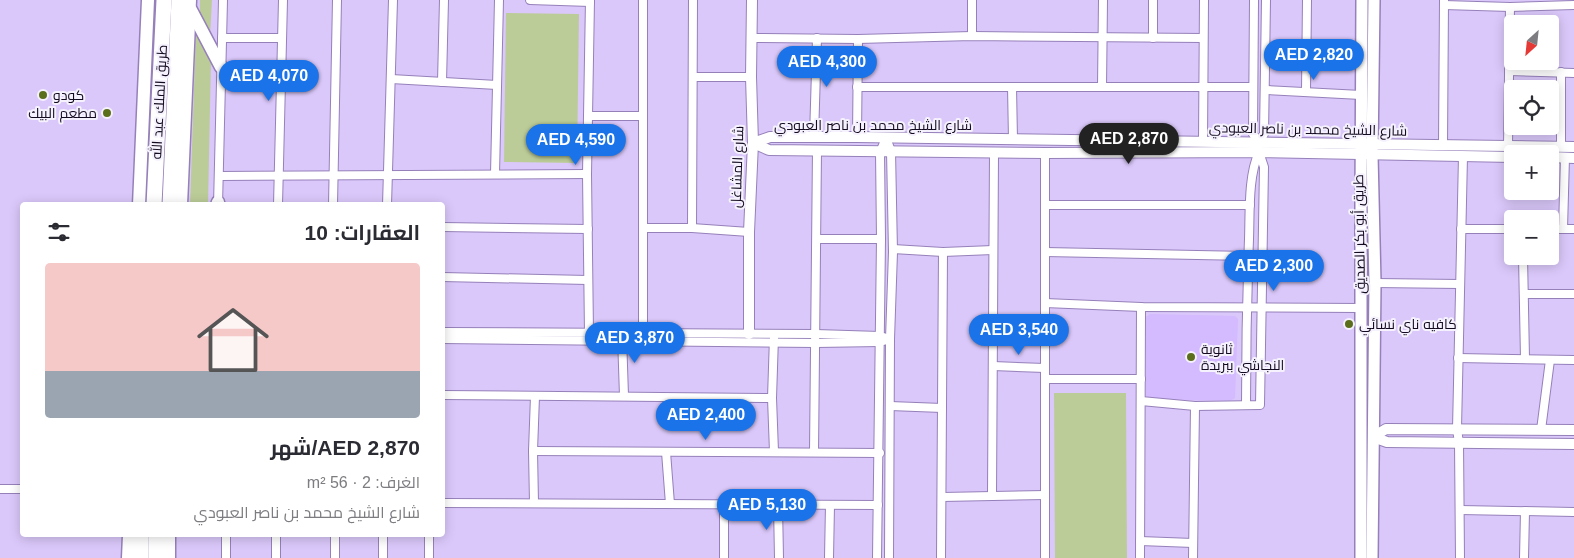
<!DOCTYPE html>
<html lang="ar">
<meta charset="utf-8">
<style>
body{margin:0;font-family:Arial,Cairo,sans-serif;background:#f2f2f3;color:#2b2b33;direction:rtl;height:100vh;display:flex;flex-direction:column;font-size:19px;white-space:nowrap}
*{box-sizing:border-box;margin:0}
p{font-size:16px;color:#7c7c81}
.icon{flex:none;width:28px;height:28px;fill:none;stroke:currentColor;stroke-width:2;stroke-linecap:round;stroke-linejoin:round}
.map{position:relative;flex:1;overflow:hidden;direction:ltr}
.side{position:absolute;left:20px;top:202px;width:425px;height:335px;display:flex;flex-direction:column;background:#fff;border-radius:5px;box-shadow:0 2px 12px #0003;direction:rtl}
.side>*{flex:none}
.needle{width:32px;rotate:207deg}
.buttons{position:absolute;left:1504px;top:15px;display:grid;gap:10px}
.buttons a{display:grid;place-items:center;width:55px;height:55px;border-radius:5px;background:#fff;box-shadow:0 2px 12px #0003;font-size:25px}
.price{position:absolute;translate:-50% -42px;padding:0 11px;border-radius:18px;background:#1a73e8;color:#fff;font-size:16px;line-height:32px;filter:drop-shadow(0 1px 2px #0008)}
.price::after{content:'';position:absolute;left:50%;top:30px;width:15px;height:11px;margin-left:-8px;background:inherit;clip-path:polygon(0 0,100% 0,50% 100%)}
.price.on{background:#222;color:#fff}
ul{padding:0;list-style:none}
li{display:grid;align-content:center;gap:10px;height:265px;padding:0 25px}
li+li{border-top:1px solid #e1e1e2}
li span{display:grid;place-items:center;height:155px;border-radius:5px;color:#555}
li>.icon{margin-inline-start:auto}
span .icon{width:90px;height:90px;fill:#fffc;stroke-width:1}
li b{font-size:21px}
h2{display:flex;justify-content:space-between;align-items:center;height:60px;padding:0 25px;font-size:21px}
.map>svg:first-child{display:block}
</style>
<div class="map">
<svg width="1574" height="558" viewBox="0 0 1574 558">
<rect width="100%" height="100%" fill="#dac8fa"/>
<path fill="#d4bafe" d="M1150,314L1235,316L1238,319L1235,398L1230,401L1149,399L1146,396V317Z"/>
<g fill="#bccc98">
<path d="M200,0H212L210,36L200,16Z"/>
<path d="M506,13L579,14L577,163L504,162Z"/>
<path d="M196,29L211,60L208,205H190Z"/>
<path d="M1054,393H1126L1127,558H1055Z"/>
</g>
<g fill="none" stroke-linecap="round" stroke-linejoin="round">
<defs>
<g id="minor">
<path d="M530,0L590,2"/>
<path d="M1254,0L1253,134L1259,143L1264,134L1266,0"/>
<path d="M1444,5L1510,7L1574,5"/>
<path d="M972,36V0"/>
<path d="M222,38H282"/>
<path d="M753,38L858,39L972,36L1203,38"/>
<path d="M1153,38V0"/>
<path d="M1509,71L1574,73"/>
<path d="M1561,72V147"/>
<path d="M693,77H751"/>
<path d="M391,79L497,85"/>
<path d="M442,82L444,0"/>
<path d="M857,87H1253"/>
<path d="M1012,87L1013,140"/>
<path d="M1102,87L1103,0"/>
<path d="M1266,90L1361,95"/>
<path d="M1306,91L1307,0"/>
<path d="M588,116H643"/>
<path d="M814,137L817,38"/>
<path d="M857,137L858,39"/>
<path d="M886,138L891,151L893,252L890,339L889,558"/>
<path d="M1203,141L1204,0"/>
<path d="M1443,145L1444,0"/>
<path d="M1508,145L1510,7"/>
<path d="M1045,153V558"/>
<path d="M495,174L499,0"/>
<path d="M220,176L587,174"/>
<path d="M218,205L223,0"/>
<path d="M278,205L283,0"/>
<path d="M333,205L337,0"/>
<path d="M387,205L393,0"/>
<path d="M1045,205H1250"/>
<path d="M442,227L588,229"/>
<path d="M643,228H692L749,232"/>
<path d="M692,228L693,0"/>
<path d="M1461,229H1512"/>
<path d="M1550,229H1574"/>
<path d="M1563,229L1565,157"/>
<path d="M817,239H881"/>
<path d="M893,249L943,252L993,250"/>
<path d="M1045,252L1248,256"/>
<path d="M1523,256L1525,359"/>
<path d="M442,277L588,280"/>
<path d="M1375,283L1460,284"/>
<path d="M1524,294H1574"/>
<path d="M1045,303L1141,307L1361,308"/>
<path d="M442,332L816,334L880,336L890,339"/>
<path d="M589,333L587,174L590,0"/>
<path d="M643,333V0"/>
<path d="M622,336L624,396"/>
<path d="M442,339L816,343L880,342L890,339"/>
<path d="M1458,358L1574,360"/>
<path d="M993,366L1045,368"/>
<path d="M1045,379H1141"/>
<path d="M442,395L772,398"/>
<path d="M1141,401L1195,406L1260,405L1264,167L1259,152"/>
<path d="M1246,404C1246,349 1247,294 1249,239C1250,212 1248,176 1259,152"/>
<path d="M890,406L942,408"/>
<path d="M1541,430L1550,360"/>
<path d="M533,451L880,453"/>
<path d="M666,452L670,504"/>
<path d="M774,452L772,398L774,337"/>
<path d="M814,452L817,150"/>
<path d="M0,489H22"/>
<path d="M992,496L994,153"/>
<path d="M942,497L1045,495"/>
<path d="M442,503L878,505"/>
<path d="M534,503L533,451L535,396"/>
<path d="M724,505V558"/>
<path d="M778,505L779,558"/>
<path d="M1460,510L1574,512"/>
<path d="M335,535V558"/>
<path d="M1140,541L1193,543"/>
<path d="M226,558V535"/>
<path d="M276,558V535"/>
<path d="M383,558V535"/>
<path d="M429,558V535"/>
<path d="M829,558L830,505"/>
<path d="M877,558L881,239L880,152L886,138"/>
<path d="M941,558L943,252"/>
<path d="M1140,558L1141,307"/>
<path d="M1193,558L1195,406"/>
<path d="M1460,558L1459,443L1457,429L1463,156"/>
<path d="M1524,558L1525,511"/>
</g>
<g id="tertiary">
<path d="M753,143L770,137H857L1574,147"/>
<path d="M753,143L769,150L1045,153L1259,152L1512,157"/>
<path d="M1550,157L1574,158"/>
<path d="M749,334V232L753,143L751,77L752,0"/>
<path d="M1373,437L1386,429L1574,430"/>
<path d="M1373,437L1387,442L1574,444"/>
</g>
<g id="secondary">
<path d="M1361,558V201L1362,0"/>
<path d="M1372,558L1375,283L1372,155L1374,0"/>
</g>
<g id="primary">
<path d="M191,10L221,67"/>
<path d="M139,205L148,0"/>
<path d="M181,205L190,0"/>
<path d="M217,205L218,202"/>
<path d="M128,558L129,535"/>
<path d="M169,558V535"/>
</g>
<g id="motorway">
<path d="M154,205L164,0"/>
<path d="M170,205L179,0"/>
<path d="M156,535V558"/>
<path d="M141,558V535"/>
</g>
</defs>
<use href="#minor" stroke="#9680ba" stroke-width="10"/>
<use href="#tertiary" stroke="#9680ba" stroke-width="12"/>
<use href="#secondary" stroke="#9680ba" stroke-width="14"/>
<use href="#primary" stroke="#9680ba" stroke-width="15"/>
<use href="#motorway" stroke="#9680ba" stroke-width="18"/>
<use href="#minor" stroke="#fff" stroke-width="8"/>
<use href="#tertiary" stroke="#fff" stroke-width="10"/>
<use href="#secondary" stroke="#fff" stroke-width="11"/>
<use href="#primary" stroke="#fff" stroke-width="12"/>
<use href="#motorway" stroke="#fff" stroke-width="15"/>
</g>
<g fill="#5b6e1c" stroke="#f5f1fd" stroke-width="2">
<circle cx="43" cy="95" r="5"/>
<circle cx="107" cy="113" r="5"/>
<circle cx="1349" cy="324" r="5"/>
<circle cx="1191" cy="357" r="5"/>
</g>
<g text-anchor="middle" dominant-baseline="central" stroke-width="4" stroke-linejoin="round" paint-order="stroke">
<g font-size="14" fill="#130a1f" stroke="#f5f1fd" text-anchor="start">
<text x="53" y="95">كودو</text>
<text x="97" y="113" text-anchor="end">مطعم البيك</text>
<text x="1359" y="324">كافيه ناي نسائي</text>
<text x="1201" y="349">ثانوية<tspan x="1201" dy="16">النجاشي ببريدة</tspan></text>
</g>
<g font-size="14" fill="#130a1f" stroke="#f5f1fd">
<text transform="translate(159 102) rotate(-87)">طريق الملك عبد الله</text>
<text x="873" y="125">شارع الشيخ محمد بن ناصر العبودي</text>
<text transform="translate(1308 129) rotate(1)">شارع الشيخ محمد بن ناصر العبودي</text>
<text transform="translate(737 167) rotate(-88)">شارع المشاغل</text>
<text transform="translate(1359 234) rotate(-91)">طريق أبو بكر الصديق</text>
</g>
</g>
</svg>
<div class="buttons">
<a><svg class="needle" viewBox="-14 -14 28 28"><path d="M0-13l5 13h-10z" fill="#e53935"/><path d="M0 13l5-13h-10z" fill="#7c7c81"/></svg></a>
<a><svg class="icon" aria-label="locate" viewBox="0 0 24 24"><circle cx="12" cy="12" r="6"/><path d="M12 2v4M12 18v4M2 12h4M18 12h4"/></svg></a>
<a>+</a>
<a>−</a>
</div>
<b class="price" style="left:1314px;top:81px">AED 2,820</b>
<b class="price" style="left:827px;top:88px">AED 4,300</b>
<b class="price" style="left:269px;top:102px">AED 4,070</b>
<b class="price on" style="left:1129px;top:165px">AED 2,870</b>
<b class="price" style="left:576px;top:166px">AED 4,590</b>
<b class="price" style="left:1274px;top:292px">AED 2,300</b>
<b class="price" style="left:1019px;top:356px">AED 3,540</b>
<b class="price" style="left:635px;top:364px">AED 3,870</b>
<b class="price" style="left:706px;top:441px">AED 2,400</b>
<b class="price" style="left:767px;top:531px">AED 5,130</b>
<section class="side">
<h2>العقارات: 10<svg class="icon" aria-label="filters" viewBox="0 0 24 24"><path d="M4 7h16M4 17h16"/><circle cx="9" cy="7" r="2"/><circle cx="15" cy="17" r="2"/></svg></h2>
<ul>
<li><span style="background:linear-gradient(#f6c9c9 70%,#9aa5b1 0)"><svg class="icon" aria-label="home" viewBox="0 0 24 24"><path d="M3 11l9-7 9 7M6 9v11h12V9"/></svg></span><div><b>AED 2,870/شهر</b><p>الغرف: 2 · 56 m²</p><p>شارع الشيخ محمد بن ناصر العبودي</p></div></li>
</ul>
</section>
</div>
